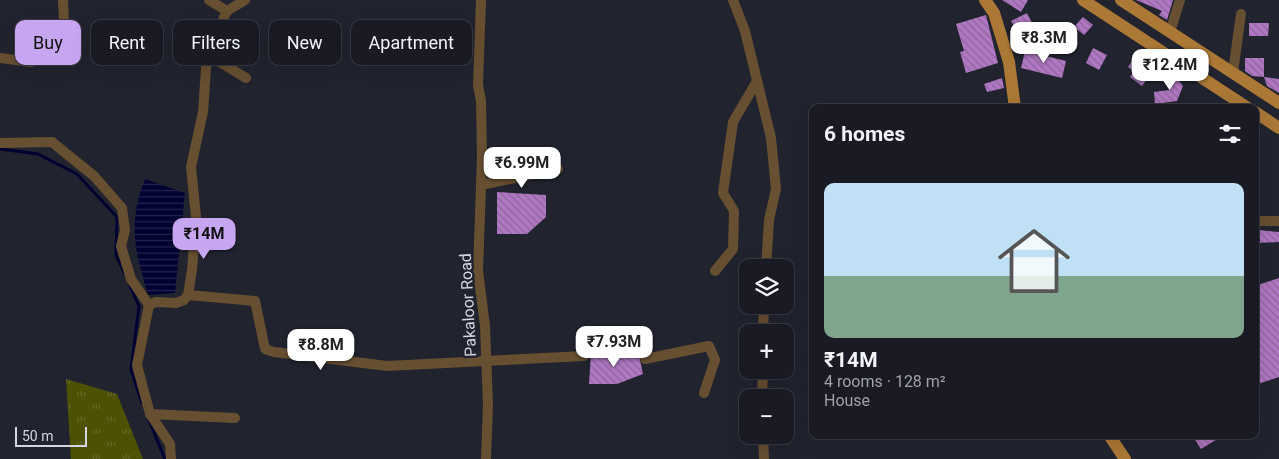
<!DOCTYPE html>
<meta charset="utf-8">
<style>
body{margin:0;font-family:Roboto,sans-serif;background:#262730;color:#f1f3f6;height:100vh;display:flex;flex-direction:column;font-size:19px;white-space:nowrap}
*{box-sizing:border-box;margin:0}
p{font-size:16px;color:#9fa1a6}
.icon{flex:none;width:28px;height:28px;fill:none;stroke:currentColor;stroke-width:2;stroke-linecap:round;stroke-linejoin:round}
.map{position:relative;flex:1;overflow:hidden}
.details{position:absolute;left:809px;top:104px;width:450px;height:335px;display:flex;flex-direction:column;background:#191a23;border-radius:10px;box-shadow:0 5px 20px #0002,0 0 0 1px #373841}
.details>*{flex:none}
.top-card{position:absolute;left:15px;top:20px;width:475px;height:45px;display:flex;gap:10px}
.buttons{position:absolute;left:739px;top:259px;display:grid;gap:10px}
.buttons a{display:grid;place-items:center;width:55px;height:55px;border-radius:10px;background:#191a23;box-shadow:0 5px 20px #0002,0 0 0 1px #373841;font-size:25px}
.scale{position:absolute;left:15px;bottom:12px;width:72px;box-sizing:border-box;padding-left:5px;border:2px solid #d4d5de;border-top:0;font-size:14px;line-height:18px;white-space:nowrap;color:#d4d5de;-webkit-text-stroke:4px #21232f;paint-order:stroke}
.price{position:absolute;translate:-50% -42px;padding:0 11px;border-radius:10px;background:#fff;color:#222;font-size:16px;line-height:32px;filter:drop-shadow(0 1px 2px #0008)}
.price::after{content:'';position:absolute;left:50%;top:30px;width:15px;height:11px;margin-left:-8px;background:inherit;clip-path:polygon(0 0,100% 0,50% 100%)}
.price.active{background:#c6a6f0;color:#111}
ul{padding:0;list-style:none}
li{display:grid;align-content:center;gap:10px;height:265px;padding:0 15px}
li span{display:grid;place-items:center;height:155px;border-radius:10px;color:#555}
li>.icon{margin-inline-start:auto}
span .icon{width:90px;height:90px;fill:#fffc;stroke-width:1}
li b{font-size:21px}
h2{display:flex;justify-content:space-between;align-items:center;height:60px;padding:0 15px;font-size:21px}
.pill{padding:0 18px;border-radius:10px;background:#191a23;box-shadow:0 5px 20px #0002,0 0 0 1px #373841;font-size:18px;line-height:45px}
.pill.active{background:#c6a6f0;color:#111}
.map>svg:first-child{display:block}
</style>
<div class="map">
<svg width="1279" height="459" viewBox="0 0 1279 459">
<defs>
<pattern id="park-tufts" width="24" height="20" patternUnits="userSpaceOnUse" patternTransform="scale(1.25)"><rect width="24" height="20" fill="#4c5104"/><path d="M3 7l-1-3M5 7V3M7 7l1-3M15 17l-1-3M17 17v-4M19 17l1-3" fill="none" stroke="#656928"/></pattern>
<pattern id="water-rules" width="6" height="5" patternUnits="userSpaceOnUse" patternTransform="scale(1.25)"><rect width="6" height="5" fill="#000132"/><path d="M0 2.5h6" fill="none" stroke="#24254f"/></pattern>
<pattern id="building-back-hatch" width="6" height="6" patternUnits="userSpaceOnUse" patternTransform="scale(1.25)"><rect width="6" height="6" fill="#b077c2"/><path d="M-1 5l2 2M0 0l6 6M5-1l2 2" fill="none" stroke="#8e669c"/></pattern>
</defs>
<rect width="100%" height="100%" fill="#21232f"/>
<path fill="url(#park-tufts)" d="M66,379L117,394L143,459H71Z"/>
<path fill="url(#water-rules)" d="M145,179L185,193L175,293L148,295C135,249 127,226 145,179Z"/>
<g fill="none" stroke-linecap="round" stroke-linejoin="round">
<g stroke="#000132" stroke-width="3">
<path d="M0,149L38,154L77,174L117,217L116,255L125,274"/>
<path d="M130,286L139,306L131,370L142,403"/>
<path d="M148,418L165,459"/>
</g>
</g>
<g fill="url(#building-back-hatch)">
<path d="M1002,0H1028L1021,12Z"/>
<path d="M1136,0H1173L1167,20L1159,15L1162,11Z"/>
<path d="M1027,13L1037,33L1022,41L1011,21Z"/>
<path d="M986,15L998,63L966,73L960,52L964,51L956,24Z"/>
<path d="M1083,17L1093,25L1084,35L1074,27Z"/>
<path d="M1249,23H1269L1268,36H1249Z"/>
<path d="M1093,48L1107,55L1099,70L1086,63Z"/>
<path d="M1025,51L1066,61L1062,78L1021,68Z"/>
<path d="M1138,52L1144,57L1147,54L1155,59L1153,62L1157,65L1142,86L1130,77L1134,71L1128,67Z"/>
<path d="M1245,58H1264V77L1252,76L1245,71Z"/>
<path d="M1172,72L1183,86L1177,101L1155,104L1154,92L1169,90L1168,78Z"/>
<path d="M1264,77L1279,79V93L1267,86Z"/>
<path d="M1002,78L1004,88L987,92L984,84Z"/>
<path d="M497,192L546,195V217L527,234H497Z"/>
<path d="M1258,230L1279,232V242L1258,243Z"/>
<path d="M1279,278V377L1255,385V286Z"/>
<path d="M638,351L643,374L617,384H589L591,354Z"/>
<path d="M1199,435H1224L1201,449L1194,438Z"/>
</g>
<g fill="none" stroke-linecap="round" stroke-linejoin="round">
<g stroke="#674f31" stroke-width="10">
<path d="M209,0L227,11L207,54L246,78"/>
<path d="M481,0L478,85L481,101L482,157L478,271L485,326L488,405L486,459"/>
<path d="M733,0L745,31L771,138L776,189L769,220L766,268"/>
<path d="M227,11L245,0"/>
<path d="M1170,32L1180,0"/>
<path d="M0,58L31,62L41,58L64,22L63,0"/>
<path d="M1233,72L1241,14"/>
<path d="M0,143L52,142L94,176L122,208L125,230L121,246L131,279L149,305L137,365L150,414L170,444L171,459"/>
<path d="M481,185L558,169"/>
<path d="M1255,221H1279"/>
<path d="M715,271L733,249L734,211L723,193L733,122L757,81"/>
<path d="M188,295L255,301L265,349L274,352L387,366L584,356L585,347L645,344V359L709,346L715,360L704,393"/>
<path d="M149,305L156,302L176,303L184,300L188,295L192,270L196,217L191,167L203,112L207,54"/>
<path d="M763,332L764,305"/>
<path d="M762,398L763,370"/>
<path d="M150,414L235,418"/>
<path d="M763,435L764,459"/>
</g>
<g stroke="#ab7835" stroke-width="12">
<path d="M985,0L994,13L1009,62L1015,108"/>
<path d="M1083,0L1248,108"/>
<path d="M1121,0L1279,103"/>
<path d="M1255,112L1279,128"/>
<path d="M1109,435L1125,459"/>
</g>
</g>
<g text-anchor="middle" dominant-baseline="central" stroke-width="5" stroke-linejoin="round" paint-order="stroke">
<g font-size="16" fill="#d4d5de" stroke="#21232f">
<text transform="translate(468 305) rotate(-93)">Pakaloor Road</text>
</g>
</g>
</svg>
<div class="buttons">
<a><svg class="icon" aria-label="layers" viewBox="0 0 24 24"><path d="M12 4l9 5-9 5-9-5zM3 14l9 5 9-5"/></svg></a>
<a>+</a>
<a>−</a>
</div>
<div class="scale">50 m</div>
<b class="price" style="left:1044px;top:64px">₹8.3M</b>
<b class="price" style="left:1170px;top:91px">₹12.4M</b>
<b class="price" style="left:522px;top:189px">₹6.99M</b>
<b class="price active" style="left:204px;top:260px">₹14M</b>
<b class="price" style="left:614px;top:368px">₹7.93M</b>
<b class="price" style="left:321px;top:371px">₹8.8M</b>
<div class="top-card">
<a class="pill active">Buy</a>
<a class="pill">Rent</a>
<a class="pill">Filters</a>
<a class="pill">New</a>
<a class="pill">Apartment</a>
</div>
<section class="details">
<h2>6 homes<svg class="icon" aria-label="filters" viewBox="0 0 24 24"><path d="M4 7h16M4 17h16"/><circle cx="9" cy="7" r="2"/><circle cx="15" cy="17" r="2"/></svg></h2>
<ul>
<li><span style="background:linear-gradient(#bfe0f5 60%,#7fa58c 0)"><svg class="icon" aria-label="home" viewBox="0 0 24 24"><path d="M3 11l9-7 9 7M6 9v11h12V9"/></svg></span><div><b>₹14M</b><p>4 rooms · 128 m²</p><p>House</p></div></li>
</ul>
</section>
</div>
